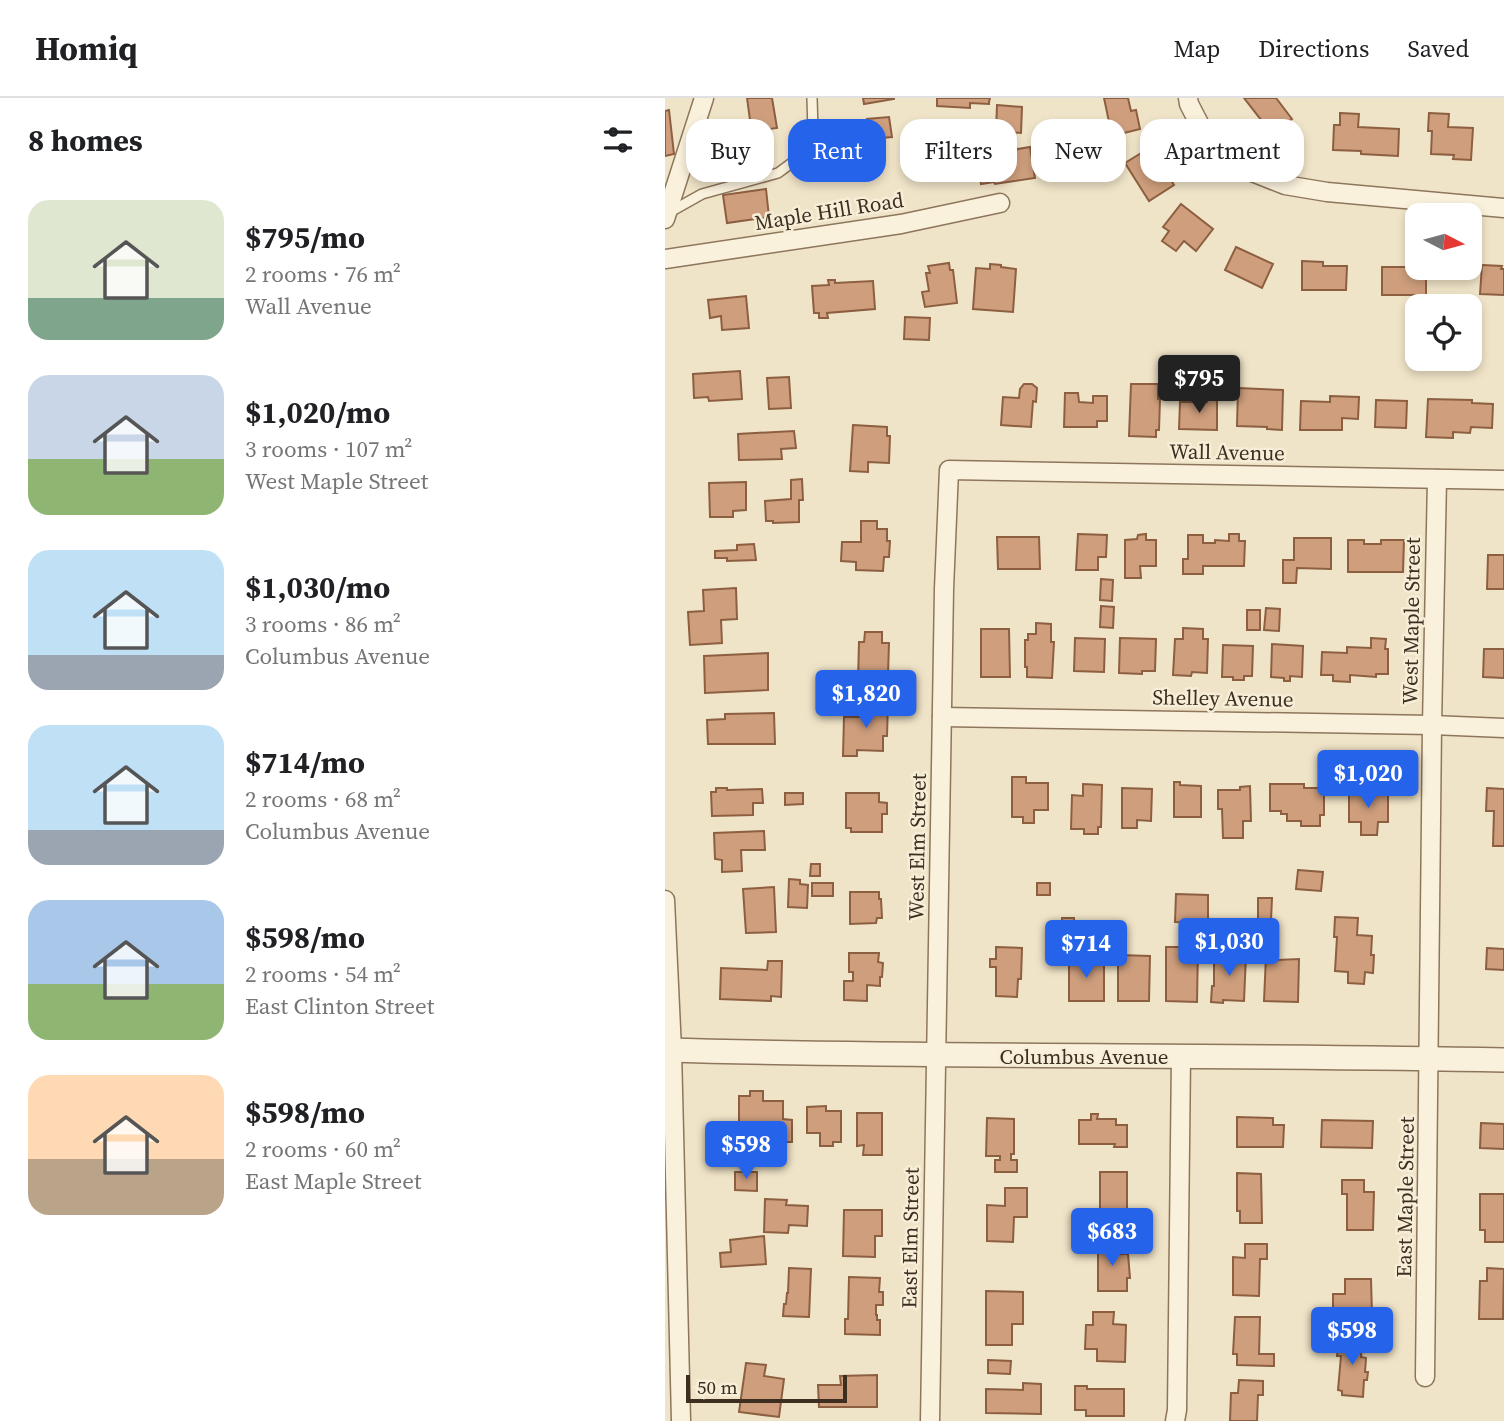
<!DOCTYPE html>
<meta charset="utf-8">
<style>
body{margin:0;font-family:"Source Serif 4",serif;background:#f6f6f6;color:#202124;height:100vh;display:flex;flex-direction:column;font-size:26px;white-space:nowrap}
*{box-sizing:border-box;margin:0}
p{font-size:23px;color:#757577}
.icon{flex:none;width:38px;height:38px;fill:none;stroke:currentColor;stroke-width:2;stroke-linecap:round;stroke-linejoin:round}
.map{position:relative;flex:1;overflow:hidden}
.drawer{display:flex;flex-direction:column;background:#fff;width:665px}
.drawer>*{flex:none}
.hud{position:absolute;left:21px;top:21px;width:665px;height:63px;display:flex;gap:14px}
.needle{width:46px;rotate:96deg}
.buttons{position:absolute;left:740px;top:105px;display:grid;gap:14px}
.buttons a{display:grid;place-items:center;width:77px;height:77px;border-radius:14px;background:#fff;box-shadow:0 4px 10px #0003;font-size:35px}
.scale{position:absolute;left:21px;bottom:18px;width:161px;box-sizing:border-box;padding-left:7px;border:4px solid #3d2e20;border-top:0;font-size:19px;line-height:24px;white-space:nowrap;color:#3d2e20;-webkit-text-stroke:5px #f7eed8;paint-order:stroke}
.price{position:absolute;translate:-50% -60px;padding:0 16px;border-radius:7px;background:#2563eb;color:#fff;font-size:23px;line-height:46px;filter:drop-shadow(0 2px 4px #0008)}
.price::after{content:'';position:absolute;left:50%;top:42px;width:21px;height:16px;margin-left:-10px;background:inherit;clip-path:polygon(0 0,100% 0,50% 100%)}
.price.active{background:#222;color:#fff}
ul{padding:0;list-style:none}
li{display:flex;align-items:center;gap:21px;height:175px;padding:0 28px}
li span{display:grid;place-items:center;flex:none;width:196px;height:140px;border-radius:21px;color:#555}
li>.icon{margin-inline-start:auto}
span .icon{width:84px;height:84px;fill:#fffc;stroke-width:1}
li b{font-size:30px}
h2{display:flex;justify-content:space-between;align-items:center;height:84px;padding:0 28px;font-size:30px}
.tag{padding:0 24px;border-radius:21px;background:#fff;box-shadow:0 4px 10px #0003;font-size:24px;line-height:63px}
.tag.active{background:#2563eb;color:#fff}
header{display:flex;align-items:center;gap:42px;box-sizing:border-box;height:98px;padding:0 35px;background:#fff;border-bottom:2px solid #e0e0e0}
header strong{font-size:33px}
nav{display:flex;gap:38px;margin-inline-start:auto;font-size:24px}
main{display:flex;flex:1;min-height:0}
.map>svg:first-child{display:block}
</style>
<header>
<strong>Homiq</strong>
<nav><a>Map</a><a>Directions</a><a>Saved</a></nav>
</header>
<main>
<section class="drawer">
<h2>8 homes<svg class="icon" aria-label="filters" viewBox="0 0 24 24"><path d="M4 7h16M4 17h16"/><circle cx="9" cy="7" r="2"/><circle cx="15" cy="17" r="2"/></svg></h2>
<ul>
<li><span style="background:linear-gradient(#dfe7d0 70%,#7fa58c 0)"><svg class="icon" aria-label="home" viewBox="0 0 24 24"><path d="M3 11l9-7 9 7M6 9v11h12V9"/></svg></span><div><b>$795/mo</b><p>2 rooms · 76 m²</p><p>Wall Avenue</p></div></li>
<li><span style="background:linear-gradient(#c9d6e8 60%,#8fb573 0)"><svg class="icon" aria-label="home" viewBox="0 0 24 24"><path d="M3 11l9-7 9 7M6 9v11h12V9"/></svg></span><div><b>$1,020/mo</b><p>3 rooms · 107 m²</p><p>West Maple Street</p></div></li>
<li><span style="background:linear-gradient(#bfe0f5 75%,#9aa5b1 0)"><svg class="icon" aria-label="home" viewBox="0 0 24 24"><path d="M3 11l9-7 9 7M6 9v11h12V9"/></svg></span><div><b>$1,030/mo</b><p>3 rooms · 86 m²</p><p>Columbus Avenue</p></div></li>
<li><span style="background:linear-gradient(#bfe0f5 75%,#9aa5b1 0)"><svg class="icon" aria-label="home" viewBox="0 0 24 24"><path d="M3 11l9-7 9 7M6 9v11h12V9"/></svg></span><div><b>$714/mo</b><p>2 rooms · 68 m²</p><p>Columbus Avenue</p></div></li>
<li><span style="background:linear-gradient(#a9c7e8 60%,#8fb573 0)"><svg class="icon" aria-label="home" viewBox="0 0 24 24"><path d="M3 11l9-7 9 7M6 9v11h12V9"/></svg></span><div><b>$598/mo</b><p>2 rooms · 54 m²</p><p>East Clinton Street</p></div></li>
<li><span style="background:linear-gradient(#ffd9b3 60%,#b9a48a 0)"><svg class="icon" aria-label="home" viewBox="0 0 24 24"><path d="M3 11l9-7 9 7M6 9v11h12V9"/></svg></span><div><b>$598/mo</b><p>2 rooms · 60 m²</p><p>East Maple Street</p></div></li>
</ul>
</section>
<div class="map">
<svg width="839" height="1323" viewBox="0 0 839 1323">
<rect width="100%" height="100%" fill="#f0e4c8"/>
<g fill="#cf9f7d" stroke="#8d5f41" stroke-width="2">
<path d="M82,0H107L112,30L104,31L106,44L89,47L88,40L77,41L76,30L86,29Z"/>
<path d="M198,0H229V1L199,6Z"/>
<path d="M272,0H325L324,4V6L305,5V10L272,8Z"/>
<path d="M439,0H463L466,13L471,12L475,31L447,38Z"/>
<path d="M579,0H611L627,21L607,36Z"/>
<path d="M332,7L357,9L356,35L331,33Z"/>
<path d="M4,12L9,56L0,58V13Z"/>
<path d="M675,15L694,16L693,29L734,31L733,58L696,56V53L668,52L669,27H675Z"/>
<path d="M764,15L784,16L783,29L808,30L806,62L788,61L789,57L766,56L767,33H763Z"/>
<path d="M224,19L227,39L205,41L202,21Z"/>
<path d="M365,49L370,80L330,86L329,84L316,86L312,58Z"/>
<path d="M481,52L494,72L498,69L509,87L484,103L460,65Z"/>
<path d="M101,91L104,119L62,125L58,97Z"/>
<path d="M516,106L548,131L531,153L519,143L511,153L497,143L504,133L498,129Z"/>
<path d="M571,149L608,166L597,190L560,172Z"/>
<path d="M637,163L658,164V168H682L681,192H637Z"/>
<path d="M284,165L285,172H288L292,205L260,209L257,194L264,193L261,175H265L263,168Z"/>
<path d="M325,166L336,167V169L351,171L348,214L308,211L311,170L325,171Z"/>
<path d="M741,167H752V170H761V197H717V169H741Z"/>
<path d="M817,167L837,168L836,171H839V197L815,196Z"/>
<path d="M163,182H170V185L208,183L210,211L162,215L163,220H154V215H149L147,188L164,187Z"/>
<path d="M81,198L84,230L57,232L56,218L45,220L43,202Z"/>
<path d="M240,219L265,220L264,242L239,241Z"/>
<path d="M75,273L77,301L44,303L43,299L29,300L28,276Z"/>
<path d="M124,279L126,310L104,311L102,280Z"/>
<path d="M359,286H367L372,290L371,304L368,303L366,329L336,327L338,299L354,300L355,291Z"/>
<path d="M466,286H493V301H495L494,332H491V339L464,338Z"/>
<path d="M573,290L618,292L617,332L602,331V329L572,328Z"/>
<path d="M400,295H413L414,304L428,305V298H442V323H432V329H399Z"/>
<path d="M665,298L694,299L693,321L677,320V332H635L636,303L665,304Z"/>
<path d="M543,300H552V332L514,331L515,304H542Z"/>
<path d="M763,301L807,302V305L828,306L827,330L806,329L805,335L788,334V340L761,339Z"/>
<path d="M711,302L742,303L741,330L710,329Z"/>
<path d="M188,327L222,329V338H225L224,365L203,364V374L185,373Z"/>
<path d="M129,333L131,350L116,351L117,361L74,362L73,336Z"/>
<path d="M137,381L138,402H134V424L108,425V423H101L100,403L126,401V382Z"/>
<path d="M81,384V412L68,413V419H45L44,385Z"/>
<path d="M196,423H212V431H222V443H225L224,459H219L218,473L191,472V464L176,463L177,444H196Z"/>
<path d="M413,436L442,437L441,459H433V472H411Z"/>
<path d="M481,436V442H491V468H475L476,480H460V442L472,441L473,437Z"/>
<path d="M564,436H574V443H580L579,468H538V476H518V461H523V437H538V445H550V442L564,443Z"/>
<path d="M332,439H374L375,471H333Z"/>
<path d="M629,440H666V471L632,470L631,485H618V462H629Z"/>
<path d="M683,442H699V446H716V442H739L738,474H683Z"/>
<path d="M89,446L91,462L62,463V460H50V453L72,452V447Z"/>
<path d="M823,457H839V491H822Z"/>
<path d="M436,481L448,482L447,503L435,502Z"/>
<path d="M71,490L72,521L56,522L57,545L25,547L23,514L39,513L38,492Z"/>
<path d="M436,508L449,509L448,530L435,529Z"/>
<path d="M601,510L615,511L614,533L599,532Z"/>
<rect x="582" y="512" width="13" height="20"/>
<path d="M371,525L386,526V544H389L387,580L362,579V569H360V542H363V536H371Z"/>
<path d="M518,530L538,531V541H543L542,575L527,574L526,578L508,577L510,541H518Z"/>
<path d="M316,531H344L345,579H316Z"/>
<path d="M200,534H217V545H224L223,577H209V584H193L194,544H199Z"/>
<path d="M410,540L440,541L439,574L409,573Z"/>
<path d="M455,540L491,541L490,573H477V576L454,575Z"/>
<path d="M706,540L721,541L720,551H723V576H711V579L685,577V584L668,583V577H656L657,554L682,555V549L706,550Z"/>
<path d="M607,546L638,548L637,579L625,578V583H619V580L606,579Z"/>
<path d="M558,547L588,548L587,578H579V582H568V579H557Z"/>
<path d="M819,551H839V580L818,579Z"/>
<path d="M103,555V592L40,595L39,558Z"/>
<path d="M200,604H223L222,638H218V653L192,652V658H178L179,619H200Z"/>
<path d="M109,615L110,646H43L42,622L60,621V616Z"/>
<path d="M347,679H361V685H383V712H369V725H358V719H347Z"/>
<path d="M509,684H515V687L536,688V719H509Z"/>
<path d="M418,686L437,687L436,729H433V736H419V731H406L407,697L418,698Z"/>
<path d="M605,686H639V690H659V717H655V728H636V723H622V716H616V713H605Z"/>
<path d="M585,688L586,723H578V740H558L557,711H553V692H575V689Z"/>
<path d="M51,690H62V692L97,691L98,705H88V717L47,718L46,694H51Z"/>
<path d="M457,690L487,691L486,723L472,722V730H457Z"/>
<path d="M684,690H701V696L723,695V724H713L712,737H696V724H684Z"/>
<path d="M822,690L839,691V748H828L829,713H821Z"/>
<path d="M120,695H138V706L120,707Z"/>
<path d="M181,695H214V704L222,705V716H217V734H186V730H181Z"/>
<path d="M99,733L100,752H76L77,773L57,774V762L50,761L49,735Z"/>
<path d="M146,766H155V778H145Z"/>
<path d="M633,772L658,774L656,793L631,791Z"/>
<path d="M124,781L135,782V786L143,787L142,810L123,809Z"/>
<rect x="147" y="785" width="21" height="13"/>
<rect x="372" y="785" width="13" height="12"/>
<path d="M109,789L111,834L81,835L78,791Z"/>
<path d="M185,794H214V801H216L217,820H212L211,825L185,826Z"/>
<path d="M511,796L543,797V825L510,824Z"/>
<path d="M593,800H607L606,822H593Z"/>
<path d="M670,819L693,820L692,837L707,838L706,857H709L708,875L700,874L699,886L683,885V874L670,873L672,839H669Z"/>
<rect x="397" y="820" width="12" height="21"/>
<path d="M331,849L357,850L356,881H353L352,899L331,898V869H325V861H331Z"/>
<path d="M501,849H533L532,904L501,903Z"/>
<path d="M822,850L839,851V872L821,871Z"/>
<path d="M184,855H214L213,864L218,865L217,879H215V888L202,887V903L179,902V883H188V874H184Z"/>
<path d="M453,857L485,858L484,903H453Z"/>
<path d="M549,857H581L579,903L558,902V905L546,904L547,888H549Z"/>
<path d="M601,858H612V862L634,861L633,904L599,903Z"/>
<rect x="404" y="862" width="35" height="41"/>
<path d="M103,863H117L116,899L106,898V903L55,901L56,870L102,872Z"/>
<path d="M85,993H98V1003H118V1021L127,1022V1044H90L91,1033H74V998H85Z"/>
<path d="M161,1008V1013H176V1044H168V1048H155V1035H142V1009Z"/>
<path d="M192,1015H217V1057H198L199,1047L192,1048Z"/>
<path d="M426,1016H433L432,1021H451V1027H462V1049H449L450,1046H414V1022H426Z"/>
<path d="M572,1019L608,1020V1027H619L618,1049H572Z"/>
<path d="M322,1020L349,1021V1056H346V1062H352V1074H330V1062H335V1058H321Z"/>
<path d="M657,1022L708,1023L707,1050L656,1049Z"/>
<path d="M816,1025L839,1026V1051L815,1050Z"/>
<path d="M70,1074H92V1093L70,1092Z"/>
<path d="M435,1074H462V1111L441,1112V1124H417V1112H435Z"/>
<path d="M572,1075L596,1076L597,1125H575V1113H572Z"/>
<path d="M677,1082H699V1094H709L708,1132H682V1096H677Z"/>
<path d="M340,1090H362V1119H349L348,1144L322,1143V1107L340,1108Z"/>
<path d="M815,1096H839V1144H820V1132H815Z"/>
<path d="M100,1101L122,1102L121,1107L143,1108L142,1128L124,1127L123,1135L99,1134Z"/>
<path d="M179,1112H217V1138H210V1159L178,1158Z"/>
<path d="M99,1138L101,1166L56,1169L55,1155L66,1154L65,1142Z"/>
<path d="M433,1144H455V1156H463L465,1180H462V1193H433Z"/>
<path d="M580,1146H602V1161H595L594,1198L568,1197V1159L580,1160Z"/>
<path d="M124,1170L146,1171L144,1219L118,1218L119,1206H121L122,1195H123Z"/>
<path d="M822,1170L839,1171L838,1221H814L815,1183H822Z"/>
<path d="M184,1179L215,1180L214,1194H218V1207H211V1217H212V1222H215V1237L180,1236V1221H183Z"/>
<path d="M680,1181H706L707,1217H698V1229L676,1228L677,1216H668V1196H680Z"/>
<path d="M321,1193L358,1194V1226H347V1247H321Z"/>
<path d="M428,1214H449L448,1226L461,1227L460,1264L432,1263V1251H420L421,1227H428Z"/>
<path d="M570,1219H595L594,1256H609V1268L572,1267V1256H568Z"/>
<path d="M674,1238L697,1240L696,1259L701,1260L700,1274H703L702,1282H699L698,1299L677,1297V1293L673,1292L676,1258H672Z"/>
<path d="M323,1262L346,1263L345,1276L323,1275Z"/>
<path d="M81,1265L101,1267L99,1278L119,1281L114,1319L74,1314Z"/>
<path d="M212,1277V1309H154L153,1287H176L175,1278Z"/>
<path d="M574,1282L598,1283V1297H593L592,1323H565L566,1295H573Z"/>
<path d="M358,1285L376,1286V1316L321,1315V1291L358,1292Z"/>
<path d="M410,1288H422V1291H459V1318H421V1312H410Z"/>
</g>
<g fill="none" stroke-linecap="round" stroke-linejoin="round">
<defs>
<path id="service" d="M5,114L37,96L113,75L136,58L148,33L147,0"/>
<g id="minor">
<path d="M523,0L524,6L539,35L555,52L577,70L620,87L662,94L839,110"/>
<path d="M0,121L39,0"/>
<path d="M0,161L236,126L335,105"/>
<path d="M277,619L767,627L839,630"/>
<path d="M0,802L7,952L16,1323"/>
<path d="M760,1279L767,627L772,381"/>
<path d="M265,1323L279,491L284,372L839,382"/>
<path d="M510,1323L512,1312L516,958"/>
</g>
<path id="tertiary" d="M0,952C280,960 559,956 839,962"/>
</defs>
<use href="#service" stroke="#8d765c" stroke-width="12"/>
<use href="#minor" stroke="#8d765c" stroke-width="21"/>
<use href="#tertiary" stroke="#8d765c" stroke-width="26"/>
<use href="#service" stroke="#faf1dc" stroke-width="9"/>
<use href="#minor" stroke="#faf1dc" stroke-width="18"/>
<use href="#tertiary" stroke="#faf1dc" stroke-width="23"/>
</g>
<g text-anchor="middle" dominant-baseline="central" stroke-width="5" stroke-linejoin="round" paint-order="stroke">
<g font-size="21" fill="#3d2e20" stroke="#f7eed8">
<text transform="translate(164 113) rotate(-9)">Maple Hill Road</text>
<text transform="translate(562 354) rotate(1)">Wall Avenue</text>
<text transform="translate(746 523) rotate(-89)">West Maple Street</text>
<text transform="translate(558 600) rotate(1)">Shelley Avenue</text>
<text transform="translate(252 749) rotate(-89)">West Elm Street</text>
<text x="419" y="958">Columbus Avenue</text>
<text transform="translate(740 1099) rotate(-89)">East Maple Street</text>
<text transform="translate(245 1140) rotate(-89)">East Elm Street</text>
</g>
</g>
</svg>
<div class="buttons">
<a><svg class="needle" viewBox="-14 -14 28 28"><path d="M0-13l5 13h-10z" fill="#e53935"/><path d="M0 13l5-13h-10z" fill="#757577"/></svg></a>
<a><svg class="icon" aria-label="locate" viewBox="0 0 24 24"><circle cx="12" cy="12" r="6"/><path d="M12 2v4M12 18v4M2 12h4M18 12h4"/></svg></a>
</div>
<div class="scale">50 m</div>
<b class="price active" style="left:534px;top:317px">$795</b>
<b class="price" style="left:201px;top:632px">$1,820</b>
<b class="price" style="left:703px;top:712px">$1,020</b>
<b class="price" style="left:564px;top:880px">$1,030</b>
<b class="price" style="left:421px;top:882px">$714</b>
<b class="price" style="left:81px;top:1083px">$598</b>
<b class="price" style="left:447px;top:1170px">$683</b>
<b class="price" style="left:687px;top:1269px">$598</b>
<div class="hud">
<a class="tag">Buy</a>
<a class="tag active">Rent</a>
<a class="tag">Filters</a>
<a class="tag">New</a>
<a class="tag">Apartment</a>
</div>
</div>
</main>
